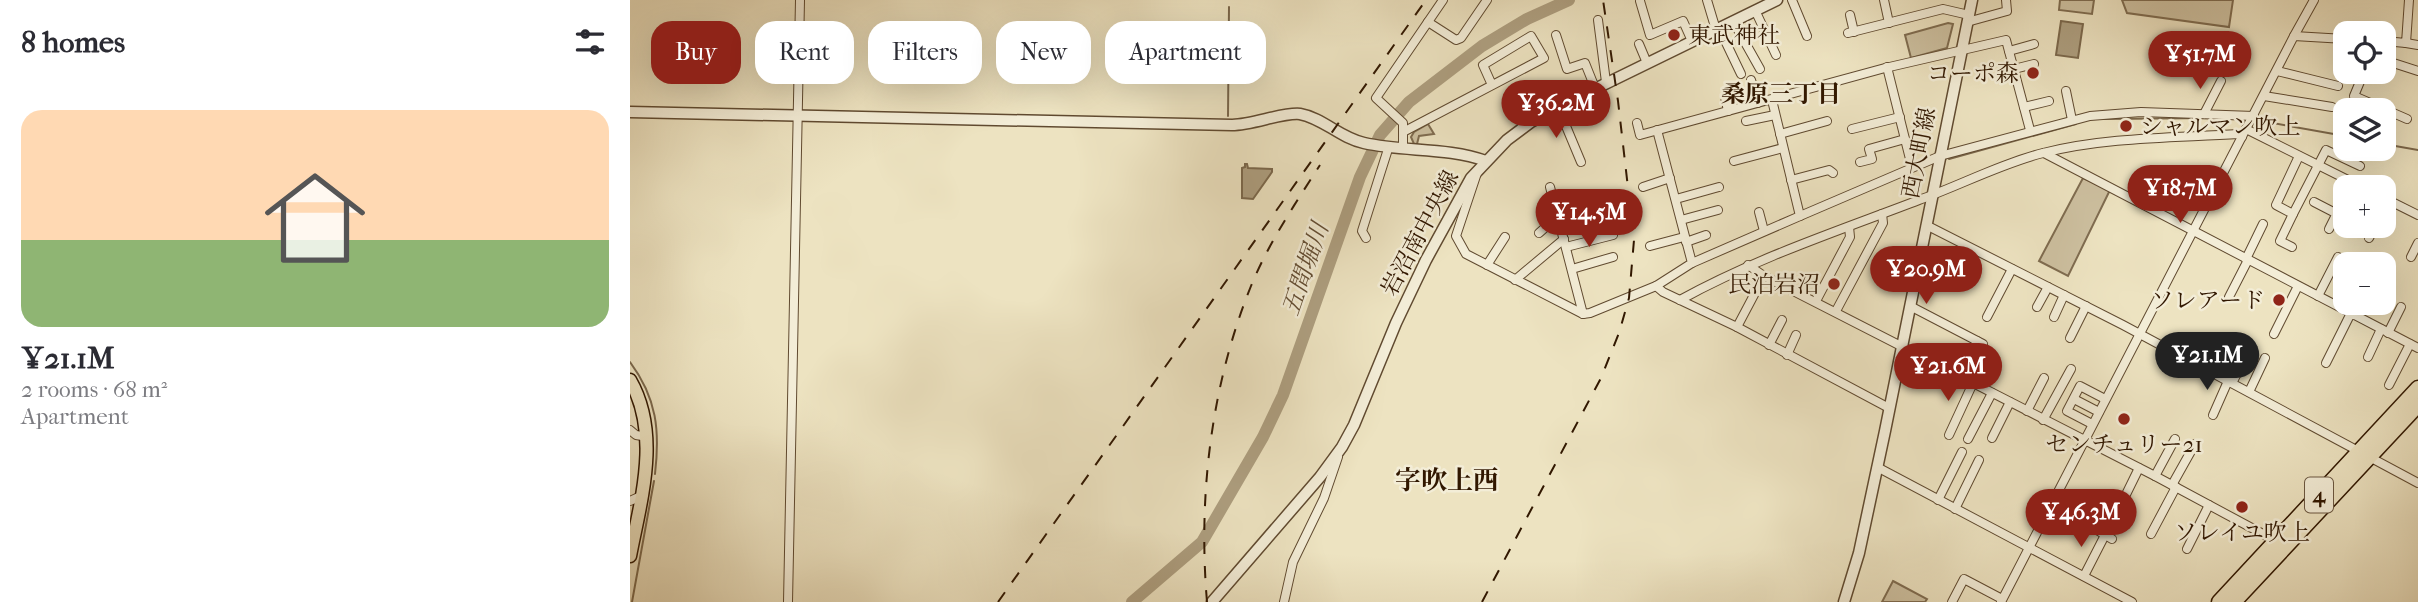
<!DOCTYPE html>
<meta charset="utf-8">
<style>
body{margin:0;font-family:"IM FELL French Canon","Noto Serif JP",serif;background:#f7f7f7;color:#2b2b33;height:100vh;display:flex;flex-direction:column;font-size:26px;white-space:nowrap}
*{box-sizing:border-box;margin:0}
p{font-size:23px;color:#7c7c81}
.icon{flex:none;width:38px;height:38px;fill:none;stroke:currentColor;stroke-width:2;stroke-linecap:round;stroke-linejoin:round}
.map{position:relative;flex:1;overflow:hidden}
.drawer{display:flex;flex-direction:column;background:#fff;width:630px}
.drawer>*{flex:none}
.top-card{position:absolute;left:21px;top:21px;width:665px;height:63px;display:flex;gap:14px}
.tools{position:absolute;left:1703px;top:21px;display:grid;gap:14px}
.tools a{display:grid;place-items:center;width:63px;height:63px;border-radius:14px;background:#fff;box-shadow:0 7px 28px #0002;font-size:35px}
.price{position:absolute;translate:-50% -60px;padding:0 16px;border-radius:24px;background:#8f2418;color:#fff;font-size:23px;line-height:46px;filter:drop-shadow(0 2px 4px #0008)}
.price::after{content:'';position:absolute;left:50%;top:42px;width:21px;height:16px;margin-left:-10px;background:inherit;clip-path:polygon(0 0,100% 0,50% 100%)}
.price.on{background:#222;color:#fff}
ul{padding:0;list-style:none}
li{display:grid;align-content:center;gap:14px;height:371px;padding:0 21px}
li+li{border-top:2px solid #e1e1e2}
li span{display:grid;place-items:center;height:217px;border-radius:21px;color:#555}
li>.icon{margin-inline-start:auto}
span .icon{width:126px;height:126px;fill:#fffc;stroke-width:1}
li b{font-size:30px}
h2{display:flex;justify-content:space-between;align-items:center;height:84px;padding:0 21px;font-size:30px}
.pill{padding:0 24px;border-radius:21px;background:#fff;box-shadow:0 7px 28px #0002;font-size:24px;line-height:63px}
.pill.on{background:#8f2418;color:#fff}
main{display:flex;flex:1;min-height:0}
.map>svg:first-child{display:block}
</style>
<main>
<section class="drawer">
<h2>8 homes<svg class="icon" aria-label="filters" viewBox="0 0 24 24"><path d="M4 7h16M4 17h16"/><circle cx="9" cy="7" r="2"/><circle cx="15" cy="17" r="2"/></svg></h2>
<ul>
<li><span style="background:linear-gradient(#ffd9b3 60%,#8fb573 0)"><svg class="icon" aria-label="home" viewBox="0 0 24 24"><path d="M3 11l9-7 9 7M6 9v11h12V9"/></svg></span><div><b>¥21.1M</b><p>2 rooms · 68 m²</p><p>Apartment</p></div></li>
</ul>
</section>
<div class="map">
<svg width="1788" height="602" viewBox="0 0 1788 602">
<rect width="100%" height="100%" fill="#ede3c1"/>
<filter id="stains"><feTurbulence type="fractalNoise" baseFrequency=".00286" numOctaves="4"/><feColorMatrix values="0 0 0 0 .2 0 0 0 0 .09 0 0 0 0 .02 0 0 0 .5 -.17"/></filter>
<radialGradient id="worn" r=".72"><stop offset=".6" stop-color="#630" stop-opacity="0"/><stop offset="1" stop-color="#630" stop-opacity=".3"/></radialGradient>
<g fill="#cdc0a0" stroke="#7f6c50" stroke-width="2">
<path d="M1430,0H1464L1462,14L1429,10Z"/>
<path d="M1492,0H1603L1599,27L1497,13Z"/>
<path d="M1318,23L1323,24L1317,48L1281,58L1275,35Z"/>
<path d="M798,124L804,134L789,136L787,144H784L781,137L784,132Z"/>
<path d="M1453,178L1480,190L1438,276L1409,261Z"/>
<path d="M1263,581L1297,599L1295,602H1252Z"/>
</g>
<g fill="#ad9e7f" stroke="#7b684c" stroke-width="2">
<path d="M1431,21L1453,24L1448,58L1426,55Z"/>
<path d="M615,164H617L618,168L642,169V172L623,199L612,198V168L615,167Z"/>
</g>
<g fill="none" stroke-linecap="round" stroke-linejoin="round">
<g stroke="#7b684c" stroke-width="2">
<path d="M598,116L599,7"/>
<path d="M1472,119L1582,118"/>
<path d="M1626,120L1715,136"/>
<path d="M1754,144L1788,150"/>
<path d="M1319,159L1446,124"/>
<path d="M0,362C27,398 30,431 25,474"/>
<path d="M2,602L24,481"/>
</g>
<path stroke="#ad9e7f" stroke-width="12" d="M502,602L572,542L633,437L653,395L730,177L750,135L779,102L852,46L897,19L939,0"/>
<defs>
<g id="minor">
<path d="M1077,0L1086,30"/>
<path d="M1162,0L1177,36"/>
<path d="M1254,0L1259,23"/>
<path d="M1010,1L1020,35L1053,21L1062,41"/>
<path d="M1125,10L1146,55"/>
<path d="M1220,15L1224,32"/>
<path d="M968,20L976,82"/>
<path d="M1103,21L1130,69"/>
<path d="M798,22L826,40L831,38L857,0"/>
<path d="M1337,22L1377,11L1376,0"/>
<path d="M1089,28L1111,74"/>
<path d="M1218,33L1313,9L1339,15"/>
<path d="M926,35L937,69L955,63L965,88"/>
<path d="M1664,36L1684,0"/>
<path d="M1709,38L1715,48"/>
<path d="M1754,41L1776,43L1779,0"/>
<path d="M1776,43L1788,45"/>
<path d="M1009,44L1017,63"/>
<path d="M1379,51L1404,44"/>
<path d="M1754,60L1788,71"/>
<path d="M1257,67L1282,167"/>
<path d="M1384,69L1404,64"/>
<path d="M1647,71L1708,86"/>
<path d="M1734,72L1724,96L1761,112L1754,124"/>
<path d="M1121,80L1128,103"/>
<path d="M1436,91L1442,120"/>
<path d="M1634,96L1702,107"/>
<path d="M1095,97L1098,111"/>
<path d="M928,107L951,162"/>
<path d="M1394,107L1419,101"/>
<path d="M1761,112L1777,119"/>
<path d="M1574,114L1591,81"/>
<path d="M1116,121L1145,115"/>
<path d="M1007,123L1010,135L1255,68L1376,40L1400,130"/>
<path d="M1222,129L1270,117"/>
<path d="M1616,129L1732,187"/>
<path d="M775,131L914,58L901,36L853,65L862,85"/>
<path d="M1150,134L1197,121"/>
<path d="M773,148V123L746,98L813,0"/>
<path d="M1414,153L1788,348"/>
<path d="M1669,156L1646,205L1663,214L1696,150L1730,166"/>
<path d="M1104,161L1153,148"/>
<path d="M1230,162L1242,159L1239,149L1275,139"/>
<path d="M847,173L826,236L836,254L953,314L960,313L1026,286L1062,263L1027,130"/>
<path d="M1161,180L1199,170L1203,173"/>
<path d="M920,187L953,314"/>
<path d="M1013,187L1040,178"/>
<path d="M1754,198L1788,215"/>
<path d="M1046,199L1089,187"/>
<path d="M1684,202L1715,218"/>
<path d="M925,210L969,198"/>
<path d="M1129,212L1134,231"/>
<path d="M1170,216L1310,156L1460,116L1511,112L1624,116"/>
<path d="M1051,220L1088,210"/>
<path d="M1296,225L1493,325L1788,483"/>
<path d="M930,228L966,218"/>
<path d="M1699,229L1715,197"/>
<path d="M909,233L927,217"/>
<path d="M736,238L732,231L759,146"/>
<path d="M1739,238L1745,226"/>
<path d="M1056,242L1076,235"/>
<path d="M1020,246L1054,237"/>
<path d="M936,247L983,235"/>
<path d="M1662,247L1650,241L1663,214"/>
<path d="M1781,257L1788,243"/>
<path d="M1616,259L1633,224"/>
<path d="M1062,263L1170,216L1142,100"/>
<path d="M857,265L875,237"/>
<path d="M1118,265L1134,276L1525,476L1646,541"/>
<path d="M942,269L983,257"/>
<path d="M885,280L934,239"/>
<path d="M1026,286L1033,292L1107,327L1259,408"/>
<path d="M1688,296L1708,257"/>
<path d="M1599,297L1618,260"/>
<path d="M1050,300C1126,258 1208,231 1289,200C1331,185 1370,164 1413,153C1476,137 1543,138 1608,134L1612,137"/>
<path d="M1186,301L1220,237L1219,227"/>
<path d="M1280,306L1353,344"/>
<path d="M1407,307L1418,287"/>
<path d="M1206,311L1253,223L1252,214"/>
<path d="M1723,315L1729,303"/>
<path d="M1357,317L1382,269"/>
<path d="M1424,317L1434,295"/>
<path d="M1107,327L1134,276"/>
<path d="M1758,333L1771,307"/>
<path d="M1644,334L1668,286"/>
<path d="M1440,338L1456,306"/>
<path d="M1139,345L1152,320"/>
<path d="M1157,355L1166,335"/>
<path d="M1738,357L1751,329"/>
<path d="M1696,363L1721,313"/>
<path d="M1329,376L1347,341"/>
<path d="M1602,383L1618,353"/>
<path d="M1759,385L1780,344"/>
<path d="M1619,392L1635,358"/>
<path d="M1444,399L1469,412"/>
<path d="M1397,411L1414,378"/>
<path d="M1583,415L1598,381"/>
<path d="M1413,420L1441,369"/>
<path d="M1462,424L1437,411L1450,386L1475,399"/>
<path d="M0,430L6,435L18,437"/>
<path d="M1319,435L1343,383"/>
<path d="M1362,438L1380,402"/>
<path d="M1338,439L1362,393"/>
<path d="M1247,467L1502,602"/>
<path d="M1525,476L1545,439"/>
<path d="M1542,485L1565,444"/>
<path d="M1308,500L1332,452"/>
<path d="M0,501L11,496"/>
<path d="M1325,509L1349,460"/>
<path d="M1483,521L1509,468"/>
<path d="M1467,530L1482,539"/>
<path d="M1521,534L1546,487"/>
<path d="M1557,549L1579,505"/>
<path d="M1454,576L1475,535"/>
<path d="M158,602L170,0"/>
<path d="M654,602L663,562L694,498L708,457"/>
<path d="M1322,602L1334,579L1372,599"/>
<path d="M1371,602L1664,36L1715,39"/>
</g>
<g id="tertiary">
<path d="M0,112L602,125C623,125 653,112 670,114C693,118 710,138 734,143C774,152 817,147 856,161"/>
<path d="M582,602L690,477L712,447L724,425L766,323L796,260L841,178L877,140L901,122L928,107L1147,0"/>
<path d="M1214,602L1229,553L1255,431L1342,0"/>
</g>
<path id="primary" d="M0,380C31,434 11,499 0,556"/>
<g id="trunk">
<path d="M1589,602L1788,388"/>
<path d="M1604,602L1788,405"/>
</g>
</defs>
<use href="#minor" stroke="#604a30" stroke-width="10"/>
<use href="#tertiary" stroke="#604a30" stroke-width="13"/>
<use href="#primary" stroke="#311700" stroke-width="15"/>
<use href="#trunk" stroke="#311700" stroke-width="17"/>
<use href="#minor" stroke="#f3edd7" stroke-width="8"/>
<use href="#tertiary" stroke="#f3edd7" stroke-width="10"/>
<use href="#primary" stroke="#ede3c1" stroke-width="12"/>
<use href="#trunk" stroke="#ede3c1" stroke-width="14"/>
<g stroke="#311700" stroke-width="2" stroke-dasharray="12 12" stroke-linecap="butt">
<path d="M368,602L796,0"/>
<path d="M577,602C568,496 581,385 621,286C638,244 665,204 690,165"/>
<path d="M852,602L971,378L989,333L999,298L1004,240L988,101L973,0"/>
</g>
</g>
<g fill="#8f2418" stroke="#f3edd7" stroke-width="2.5">
<circle cx="1044" cy="35" r="7"/>
<circle cx="1403" cy="73" r="7"/>
<circle cx="1496" cy="126" r="7"/>
<circle cx="1204" cy="284" r="7"/>
<circle cx="1649" cy="300" r="7"/>
<circle cx="1494" cy="419" r="7"/>
<circle cx="1612" cy="507" r="7"/>
</g>
<g text-anchor="middle" dominant-baseline="central" stroke-width="5" stroke-linejoin="round" paint-order="stroke">
<rect fill="#f3edd7" stroke="#6b5740" stroke-width="2" x="1675" y="477.5" width="28" height="35" rx="5"/>
<g font-size="21" font-weight="bold" fill="#311700">
<text x="1689" y="495">4</text>
</g>
<g font-size="23" fill="#311700" stroke="#f3edd7" text-anchor="end">
<text x="1058" y="35" text-anchor="start">東武神社</text>
<text x="1389" y="73">コーポ森</text>
<text x="1510" y="126" text-anchor="start">シャルマン吹上</text>
<text x="1190" y="284">民泊岩沼</text>
<text x="1635" y="300">ソレアード</text>
<text x="1494" y="444" text-anchor="middle">センチュリー21</text>
<text x="1612" y="532" text-anchor="middle">ソレイユ吹上</text>
</g>
<g font-size="23" fill="#311700" stroke="#f3edd7">
<text transform="translate(1289 153) rotate(-79)">西大町線</text>
<text transform="translate(790 233) rotate(-62)">岩沼南中央線</text>
</g>
<g font-size="24" font-weight="bold" fill="#311700" stroke="#f3edd7">
<text x="1151" y="94">桑原三丁目</text>
</g>
<g font-size="24" font-style="italic" fill="#634d33" stroke="#f3edd7">
<text transform="translate(675 269) rotate(-71)">五間堀川</text>
</g>
<g font-size="26" font-weight="bold" fill="#311700" stroke="#f3edd7">
<text x="817" y="480">字吹上西</text>
</g>
</g>
<rect width="100%" height="100%" filter="url(#stains)"/>
<rect width="100%" height="100%" fill="url(#worn)"/>
</svg>
<div class="tools">
<a><svg class="icon" aria-label="locate" viewBox="0 0 24 24"><circle cx="12" cy="12" r="6"/><path d="M12 2v4M12 18v4M2 12h4M18 12h4"/></svg></a>
<a><svg class="icon" aria-label="layers" viewBox="0 0 24 24"><path d="M12 4l9 5-9 5-9-5zM3 14l9 5 9-5"/></svg></a>
<a>+</a>
<a>−</a>
</div>
<b class="price" style="left:1570px;top:91px">¥51.7M</b>
<b class="price" style="left:926px;top:140px">¥36.2M</b>
<b class="price" style="left:1550px;top:225px">¥18.7M</b>
<b class="price" style="left:959px;top:249px">¥14.5M</b>
<b class="price" style="left:1296px;top:306px">¥20.9M</b>
<b class="price on" style="left:1577px;top:392px">¥21.1M</b>
<b class="price" style="left:1318px;top:403px">¥21.6M</b>
<b class="price" style="left:1451px;top:549px">¥46.3M</b>
<div class="top-card">
<a class="pill on">Buy</a>
<a class="pill">Rent</a>
<a class="pill">Filters</a>
<a class="pill">New</a>
<a class="pill">Apartment</a>
</div>
</div>
</main>
